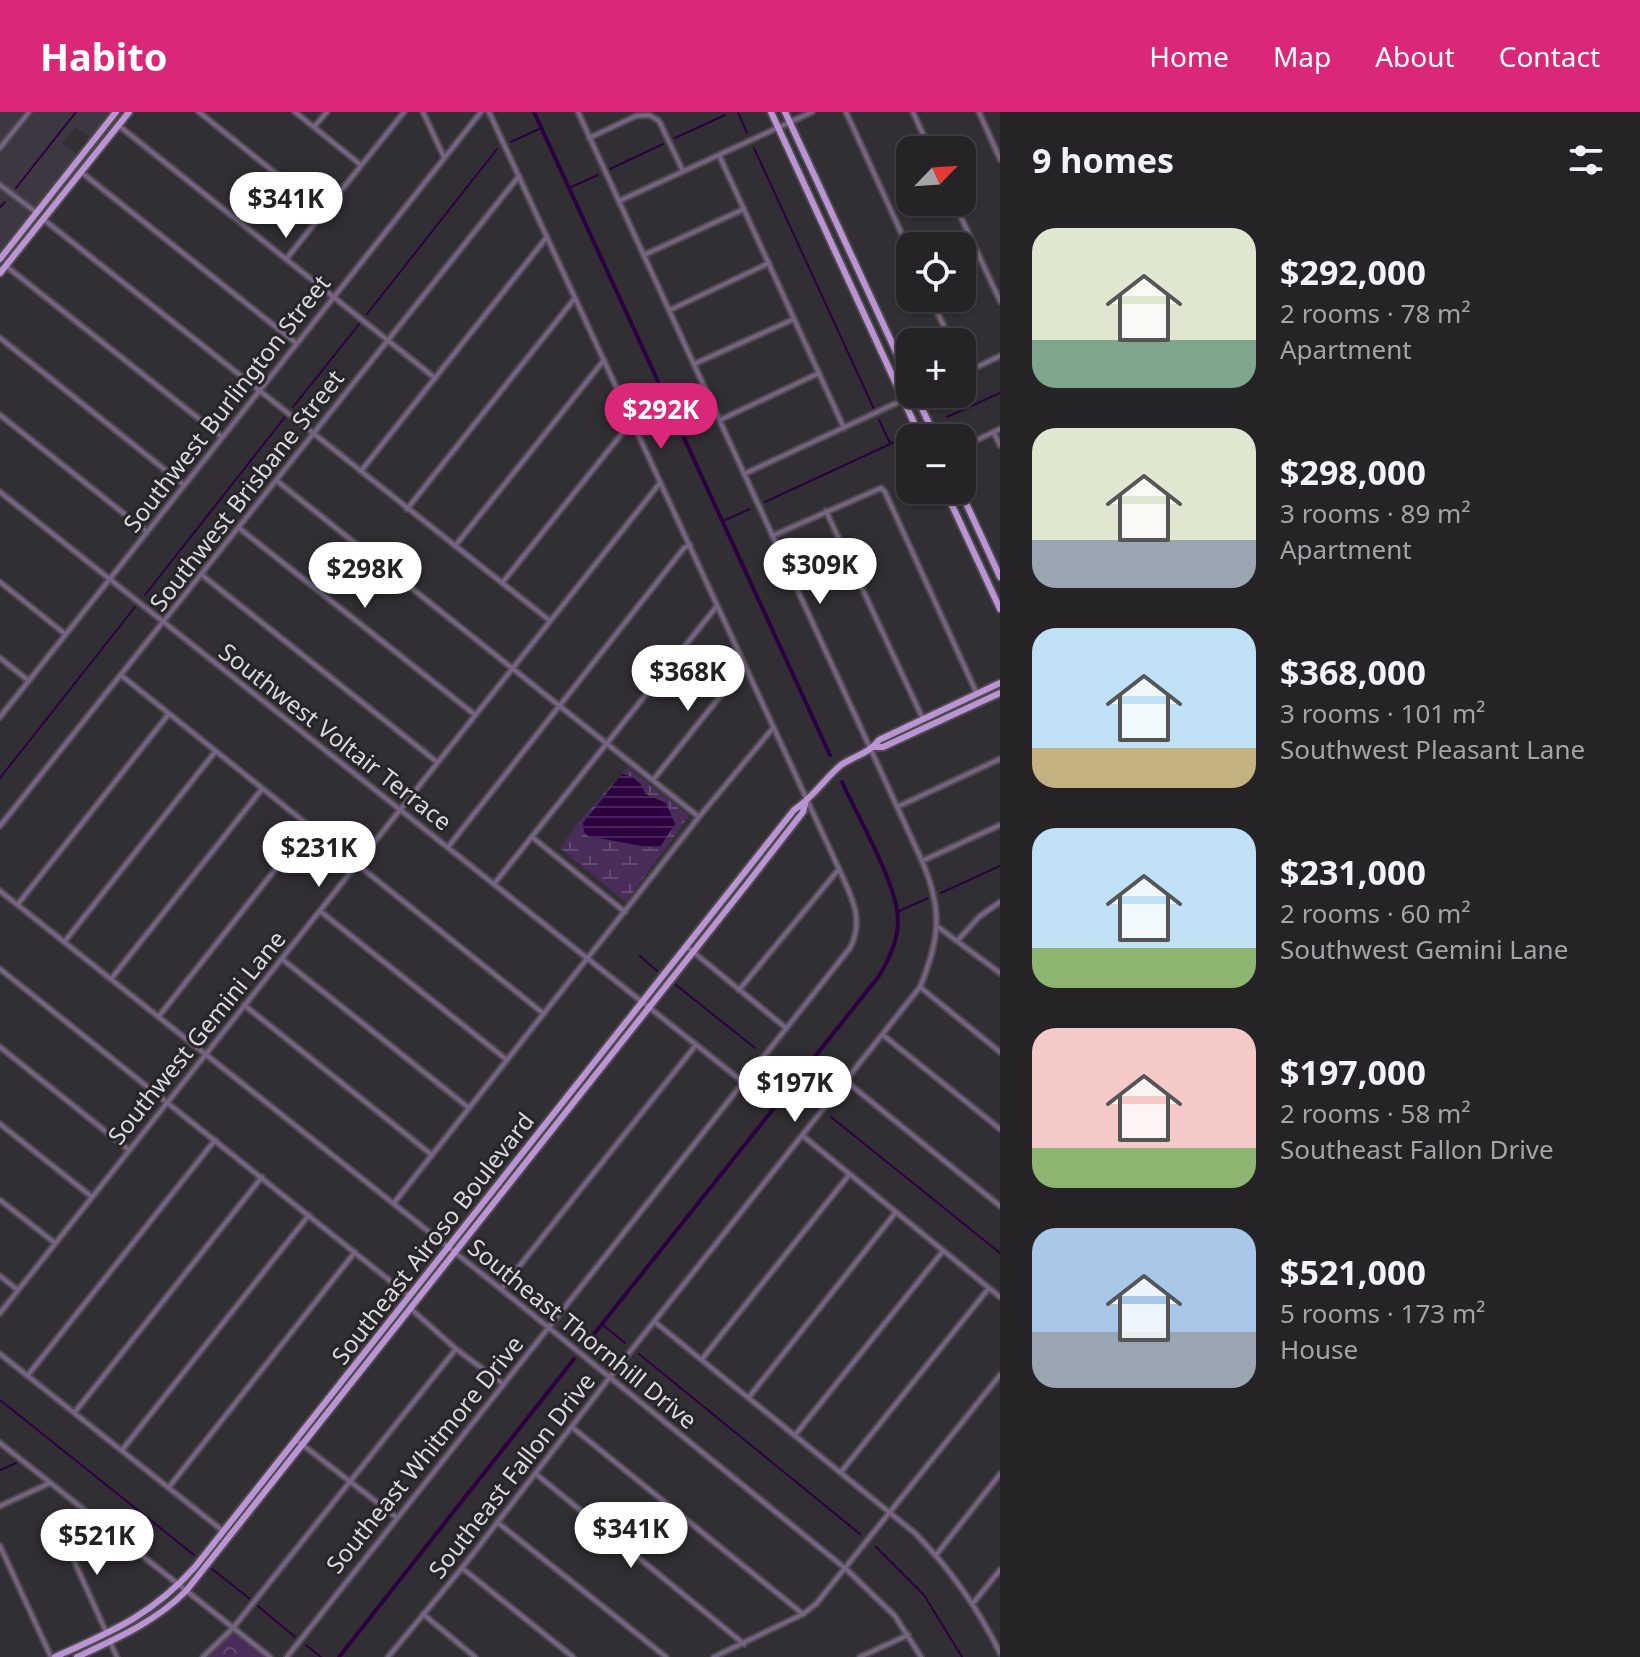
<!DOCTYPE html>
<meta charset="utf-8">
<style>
body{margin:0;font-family:"Noto Sans",sans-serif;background:#2e2b2f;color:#f1f3f6;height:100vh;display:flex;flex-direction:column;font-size:30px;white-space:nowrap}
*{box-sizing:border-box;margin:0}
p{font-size:26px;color:#a4a4a7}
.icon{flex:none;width:44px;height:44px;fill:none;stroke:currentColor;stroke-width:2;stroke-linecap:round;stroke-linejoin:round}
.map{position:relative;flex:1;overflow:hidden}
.side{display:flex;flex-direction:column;background:#262327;width:640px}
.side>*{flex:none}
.needle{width:52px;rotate:65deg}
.buttons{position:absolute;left:896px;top:24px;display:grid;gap:16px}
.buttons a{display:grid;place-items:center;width:80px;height:80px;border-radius:16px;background:#262327;box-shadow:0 2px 6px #0004,0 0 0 2px #424044;font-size:40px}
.price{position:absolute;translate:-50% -68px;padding:0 18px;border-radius:28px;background:#fff;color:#222;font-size:26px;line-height:52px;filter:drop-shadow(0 2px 4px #0008)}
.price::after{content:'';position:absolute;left:50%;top:48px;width:24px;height:18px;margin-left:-12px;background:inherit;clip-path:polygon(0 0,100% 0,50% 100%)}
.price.selected{background:#db2777;color:#fff}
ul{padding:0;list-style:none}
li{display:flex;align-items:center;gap:24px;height:200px;padding:0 32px}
li span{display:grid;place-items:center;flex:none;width:224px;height:160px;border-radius:24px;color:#555}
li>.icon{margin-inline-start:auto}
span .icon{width:96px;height:96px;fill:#fffc;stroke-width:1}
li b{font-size:34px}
h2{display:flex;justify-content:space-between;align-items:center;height:96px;padding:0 32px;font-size:34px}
header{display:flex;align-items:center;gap:48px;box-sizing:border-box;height:112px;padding:0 40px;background:#db2777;color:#fff}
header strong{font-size:38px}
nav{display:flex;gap:44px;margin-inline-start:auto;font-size:28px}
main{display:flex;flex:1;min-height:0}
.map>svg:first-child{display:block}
</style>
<header>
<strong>Habito</strong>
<nav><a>Home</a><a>Map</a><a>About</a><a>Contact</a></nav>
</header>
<main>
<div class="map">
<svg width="1000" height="1545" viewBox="0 0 1000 1545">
<defs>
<pattern id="forest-crowns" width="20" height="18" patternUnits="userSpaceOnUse" patternTransform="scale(2)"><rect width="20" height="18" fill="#492c5a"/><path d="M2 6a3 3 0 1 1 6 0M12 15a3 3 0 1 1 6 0" fill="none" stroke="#634a71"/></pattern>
<pattern id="wetland-marsh" width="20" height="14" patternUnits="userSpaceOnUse" patternTransform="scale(2)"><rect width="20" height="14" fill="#492c5a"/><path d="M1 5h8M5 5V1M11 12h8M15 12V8" fill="none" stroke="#634a71"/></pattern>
<pattern id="water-rules" width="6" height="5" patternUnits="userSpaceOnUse" patternTransform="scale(2)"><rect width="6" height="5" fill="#2c0040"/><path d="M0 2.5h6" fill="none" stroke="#4a245b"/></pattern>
</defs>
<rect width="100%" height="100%" fill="#322f34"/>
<g fill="#3d3741">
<path d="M0,0H26L0,33Z"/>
<path d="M32,0H114L92,27L76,15L62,31L79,44L36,97L0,70V40Z"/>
<path d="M0,76L33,101L0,143Z"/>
</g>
<path fill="url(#forest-crowns)" d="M233,1521L237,1522L266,1545H205Z"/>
<path fill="url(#wetland-marsh)" d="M628,655L689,704L626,790L560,736L577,712L615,669L600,692L583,711L588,724L655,736L653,687C638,676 643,667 622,662Z"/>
<path fill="url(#water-rules)" d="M622,662C635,665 641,669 645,682L666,691L675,712L660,735L642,734L588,724L584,720L583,711Z"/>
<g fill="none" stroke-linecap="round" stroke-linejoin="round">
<g stroke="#2c0040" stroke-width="2">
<path d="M738,0L747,21"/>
<path d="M675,26L725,3"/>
<path d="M511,30L541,16"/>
<path d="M754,36L874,297"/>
<path d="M610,57L663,32"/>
<path d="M16,76L76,0"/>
<path d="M569,76L598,63"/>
<path d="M0,95L5,90"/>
<path d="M367,202L497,37"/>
<path d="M293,295L360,211"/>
<path d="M947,305L1000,281"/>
<path d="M879,308L890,331"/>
<path d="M765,390L901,327"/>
<path d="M723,409L750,397"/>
<path d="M145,483L285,305"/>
<path d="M0,666L135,495"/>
<path d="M941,781L1000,754"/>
<path d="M897,800L928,786"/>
<path d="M640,844L657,859"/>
<path d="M676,873L755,936"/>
<path d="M770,950L794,970"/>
<path d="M792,973L817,993"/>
<path d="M831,1005L1000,1141"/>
<path d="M603,1213L625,1231"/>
<path d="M639,1242L860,1422"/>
<path d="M0,1288L194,1443"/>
<path d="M0,1358L16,1351"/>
<path d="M876,1435L924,1483L962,1545"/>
<path d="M212,1457L250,1487"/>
<path d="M258,1494L295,1525"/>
<path d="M306,1533L321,1545"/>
</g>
<g stroke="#2c0040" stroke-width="4">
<path d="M534,0L830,643"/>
<path d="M586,1232L879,864C891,844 901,823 897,798C891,762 858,705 842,670"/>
<path d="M339,1545L574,1247"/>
</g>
<defs>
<g id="minor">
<path d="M199,0L324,100"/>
<path d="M295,0L361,53"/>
<path d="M423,0L444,45"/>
<path d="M846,0L910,140"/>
<path d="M913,0L930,38"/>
<path d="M979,0L1000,47"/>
<path d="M118,13L435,266"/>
<path d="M314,15L327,0"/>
<path d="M589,26L636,4L649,3L659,9L683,59"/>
<path d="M0,36L29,0"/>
<path d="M719,43L844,316"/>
<path d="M81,60L296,231"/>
<path d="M0,73L37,101"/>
<path d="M619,89L812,0"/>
<path d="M954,90L1000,189"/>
<path d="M43,107L549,508"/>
<path d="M644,143L744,97"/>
<path d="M287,146L404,0"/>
<path d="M6,154L222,325"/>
<path d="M931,186L951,230"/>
<path d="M670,198L769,151"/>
<path d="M0,226L184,373"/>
<path d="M694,252L794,207"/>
<path d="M962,262L1000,244"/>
<path d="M0,303L147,420"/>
<path d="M720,308L819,261"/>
<path d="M994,321L1000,333"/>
<path d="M962,335L1000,317"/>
<path d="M361,359L547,125"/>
<path d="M744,362L903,288"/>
<path d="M277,369L699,705"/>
<path d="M0,380L743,970"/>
<path d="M407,397L575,186"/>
<path d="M826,399L923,607"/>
<path d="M239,416L474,602"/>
<path d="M772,424L881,376L885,380L977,582"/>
<path d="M455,434L604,248"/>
<path d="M202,463L437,650"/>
<path d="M0,470L65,522"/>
<path d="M502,471L632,309"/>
<path d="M0,546L29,569"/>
<path d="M122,564L544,902"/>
<path d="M0,605L481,0"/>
<path d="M653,668L738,562L745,556"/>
<path d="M897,695L1000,647"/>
<path d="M0,714L519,64"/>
<path d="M532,725L625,800"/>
<path d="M448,735L684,436L690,433"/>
<path d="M922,749L1000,713"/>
<path d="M494,772L717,494"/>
<path d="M0,779L501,1177L846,1457L895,1504L921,1545"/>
<path d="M18,792L168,603"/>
<path d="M320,799L507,948"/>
<path d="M938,815L1000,861"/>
<path d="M958,828L980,804L1000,790"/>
<path d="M65,829L215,640"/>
<path d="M686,834L786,916"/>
<path d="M282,847L469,996"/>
<path d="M0,857L409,1184"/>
<path d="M111,867L262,677"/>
<path d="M920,875L1000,940"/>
<path d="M739,878L839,757"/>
<path d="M244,893L432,1043"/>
<path d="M159,904L309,715"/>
<path d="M883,923L1000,1017"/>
<path d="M0,935L129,1038"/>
<path d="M847,970L1000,1094"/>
<path d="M0,1012L92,1085"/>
<path d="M803,1024L1000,1185"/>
<path d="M0,1088L55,1131"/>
<path d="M394,1091L699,705L773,616"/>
<path d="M0,1164L18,1178"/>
<path d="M501,1177L696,933"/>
<path d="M410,1196L456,1237L503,1272"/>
<path d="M0,1201L660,371"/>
<path d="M655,1210L916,1422C951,1458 978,1496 1000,1541"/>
<path d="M0,1242L223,1419"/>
<path d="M702,1247L849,1063"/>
<path d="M28,1263L215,1028"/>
<path d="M749,1285L896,1100"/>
<path d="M75,1300L262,1065"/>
<path d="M573,1316L803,1502"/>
<path d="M795,1323L943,1139"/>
<path d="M295,1327L396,1405"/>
<path d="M0,1331L270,1545"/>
<path d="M122,1338L309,1103"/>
<path d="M841,1360L989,1176"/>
<path d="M536,1362L744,1532"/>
<path d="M169,1375L355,1140"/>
<path d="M0,1394L50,1371"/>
<path d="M99,1409C87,1422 73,1432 75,1451L107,1522"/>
<path d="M497,1410L666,1545"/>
<path d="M0,1434L51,1545"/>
<path d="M936,1443L1000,1362"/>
<path d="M462,1456L573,1545"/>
<path d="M974,1490L1000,1458"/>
<path d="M423,1502L475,1545"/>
<path d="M110,1530L117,1545"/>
<path d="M203,1545L233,1516L456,1237"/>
<path d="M287,1545L850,836C865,807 851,784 839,757L489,0"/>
<path d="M388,1545L462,1456L610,1265L920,875C940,827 943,798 922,749L578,0"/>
<path d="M714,1545L803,1502L816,1492L1000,1263"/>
<path d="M860,1545L908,1523"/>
</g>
<g id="major">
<path d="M771,0L921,326"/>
<path d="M785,0L910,270"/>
<path d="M0,147L116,0"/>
<path d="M0,161L129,0"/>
<path d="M915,282L936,326"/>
<path d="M945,378L1000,497"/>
<path d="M960,378L1000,465"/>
<path d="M874,635H883L1000,581"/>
<path d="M55,1545C113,1519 152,1503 195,1455L794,698C813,686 824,667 841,653C854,644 870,641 879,628L1000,571"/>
<path d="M77,1545C116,1527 155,1510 186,1479L747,772L803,700L805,692"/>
</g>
</defs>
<use href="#minor" stroke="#4d4a4f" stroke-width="8"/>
<use href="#major" stroke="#4d4a4f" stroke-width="10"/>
<use href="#minor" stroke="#766382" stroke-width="4"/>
<use href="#major" stroke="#bb95d3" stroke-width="6"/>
</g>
<g text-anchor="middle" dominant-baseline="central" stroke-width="6" stroke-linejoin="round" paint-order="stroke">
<g font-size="24" fill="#dad8db" stroke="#28252a">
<text transform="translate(226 291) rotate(-52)">Southwest Burlington Street</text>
<text transform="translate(246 378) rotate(-52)">Southwest Brisbane Street</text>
<text transform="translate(336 624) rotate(38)">Southwest Voltair Terrace</text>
<text transform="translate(196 925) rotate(-51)">Southwest Gemini Lane</text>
<text transform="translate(432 1126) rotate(-52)">Southeast Airoso Boulevard</text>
<text transform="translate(583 1221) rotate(39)">Southeast Thornhill Drive</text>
<text transform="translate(424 1342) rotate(-51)">Southeast Whitmore Drive</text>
<text transform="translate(511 1363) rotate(-52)">Southeast Fallon Drive</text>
</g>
</g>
</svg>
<div class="buttons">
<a><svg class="needle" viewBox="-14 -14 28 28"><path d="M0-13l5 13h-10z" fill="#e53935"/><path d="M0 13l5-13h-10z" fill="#a4a4a7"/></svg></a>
<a><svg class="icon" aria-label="locate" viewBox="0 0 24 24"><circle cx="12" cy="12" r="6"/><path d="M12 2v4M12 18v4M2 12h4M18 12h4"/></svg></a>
<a>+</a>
<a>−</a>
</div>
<b class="price" style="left:286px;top:128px">$341K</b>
<b class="price selected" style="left:661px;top:339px">$292K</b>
<b class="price" style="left:820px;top:494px">$309K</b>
<b class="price" style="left:365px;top:498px">$298K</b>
<b class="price" style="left:688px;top:601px">$368K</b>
<b class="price" style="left:319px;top:777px">$231K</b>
<b class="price" style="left:795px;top:1012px">$197K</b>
<b class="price" style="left:631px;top:1458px">$341K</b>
<b class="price" style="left:97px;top:1465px">$521K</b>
</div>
<section class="side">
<h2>9 homes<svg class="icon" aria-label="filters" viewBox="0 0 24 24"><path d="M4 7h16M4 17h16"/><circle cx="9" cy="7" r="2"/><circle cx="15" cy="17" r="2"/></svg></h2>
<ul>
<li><span style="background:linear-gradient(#dfe7d0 70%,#7fa58c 0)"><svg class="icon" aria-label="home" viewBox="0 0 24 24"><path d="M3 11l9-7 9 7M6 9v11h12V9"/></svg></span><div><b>$292,000</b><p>2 rooms · 78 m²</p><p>Apartment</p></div></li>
<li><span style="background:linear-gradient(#dfe7d0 70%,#9aa5b1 0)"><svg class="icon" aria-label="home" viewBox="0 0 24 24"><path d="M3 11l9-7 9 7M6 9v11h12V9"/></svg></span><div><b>$298,000</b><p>3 rooms · 89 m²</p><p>Apartment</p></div></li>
<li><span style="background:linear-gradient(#bfe0f5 75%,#c2b280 0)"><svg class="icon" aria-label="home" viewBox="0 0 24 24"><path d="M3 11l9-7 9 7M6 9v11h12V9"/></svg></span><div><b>$368,000</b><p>3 rooms · 101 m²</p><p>Southwest Pleasant Lane</p></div></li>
<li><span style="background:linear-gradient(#bfe0f5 75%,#8fb573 0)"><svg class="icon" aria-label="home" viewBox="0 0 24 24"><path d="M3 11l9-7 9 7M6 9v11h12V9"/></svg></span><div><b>$231,000</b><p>2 rooms · 60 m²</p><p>Southwest Gemini Lane</p></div></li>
<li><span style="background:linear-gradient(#f6c9c9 75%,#8fb573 0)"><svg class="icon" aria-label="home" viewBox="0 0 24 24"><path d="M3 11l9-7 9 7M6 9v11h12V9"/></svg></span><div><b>$197,000</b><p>2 rooms · 58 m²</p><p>Southeast Fallon Drive</p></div></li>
<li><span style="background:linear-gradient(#a9c7e8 65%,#9aa5b1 0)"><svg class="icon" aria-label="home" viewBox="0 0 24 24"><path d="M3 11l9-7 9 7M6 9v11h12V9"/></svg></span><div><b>$521,000</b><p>5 rooms · 173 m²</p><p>House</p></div></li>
</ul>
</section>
</main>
